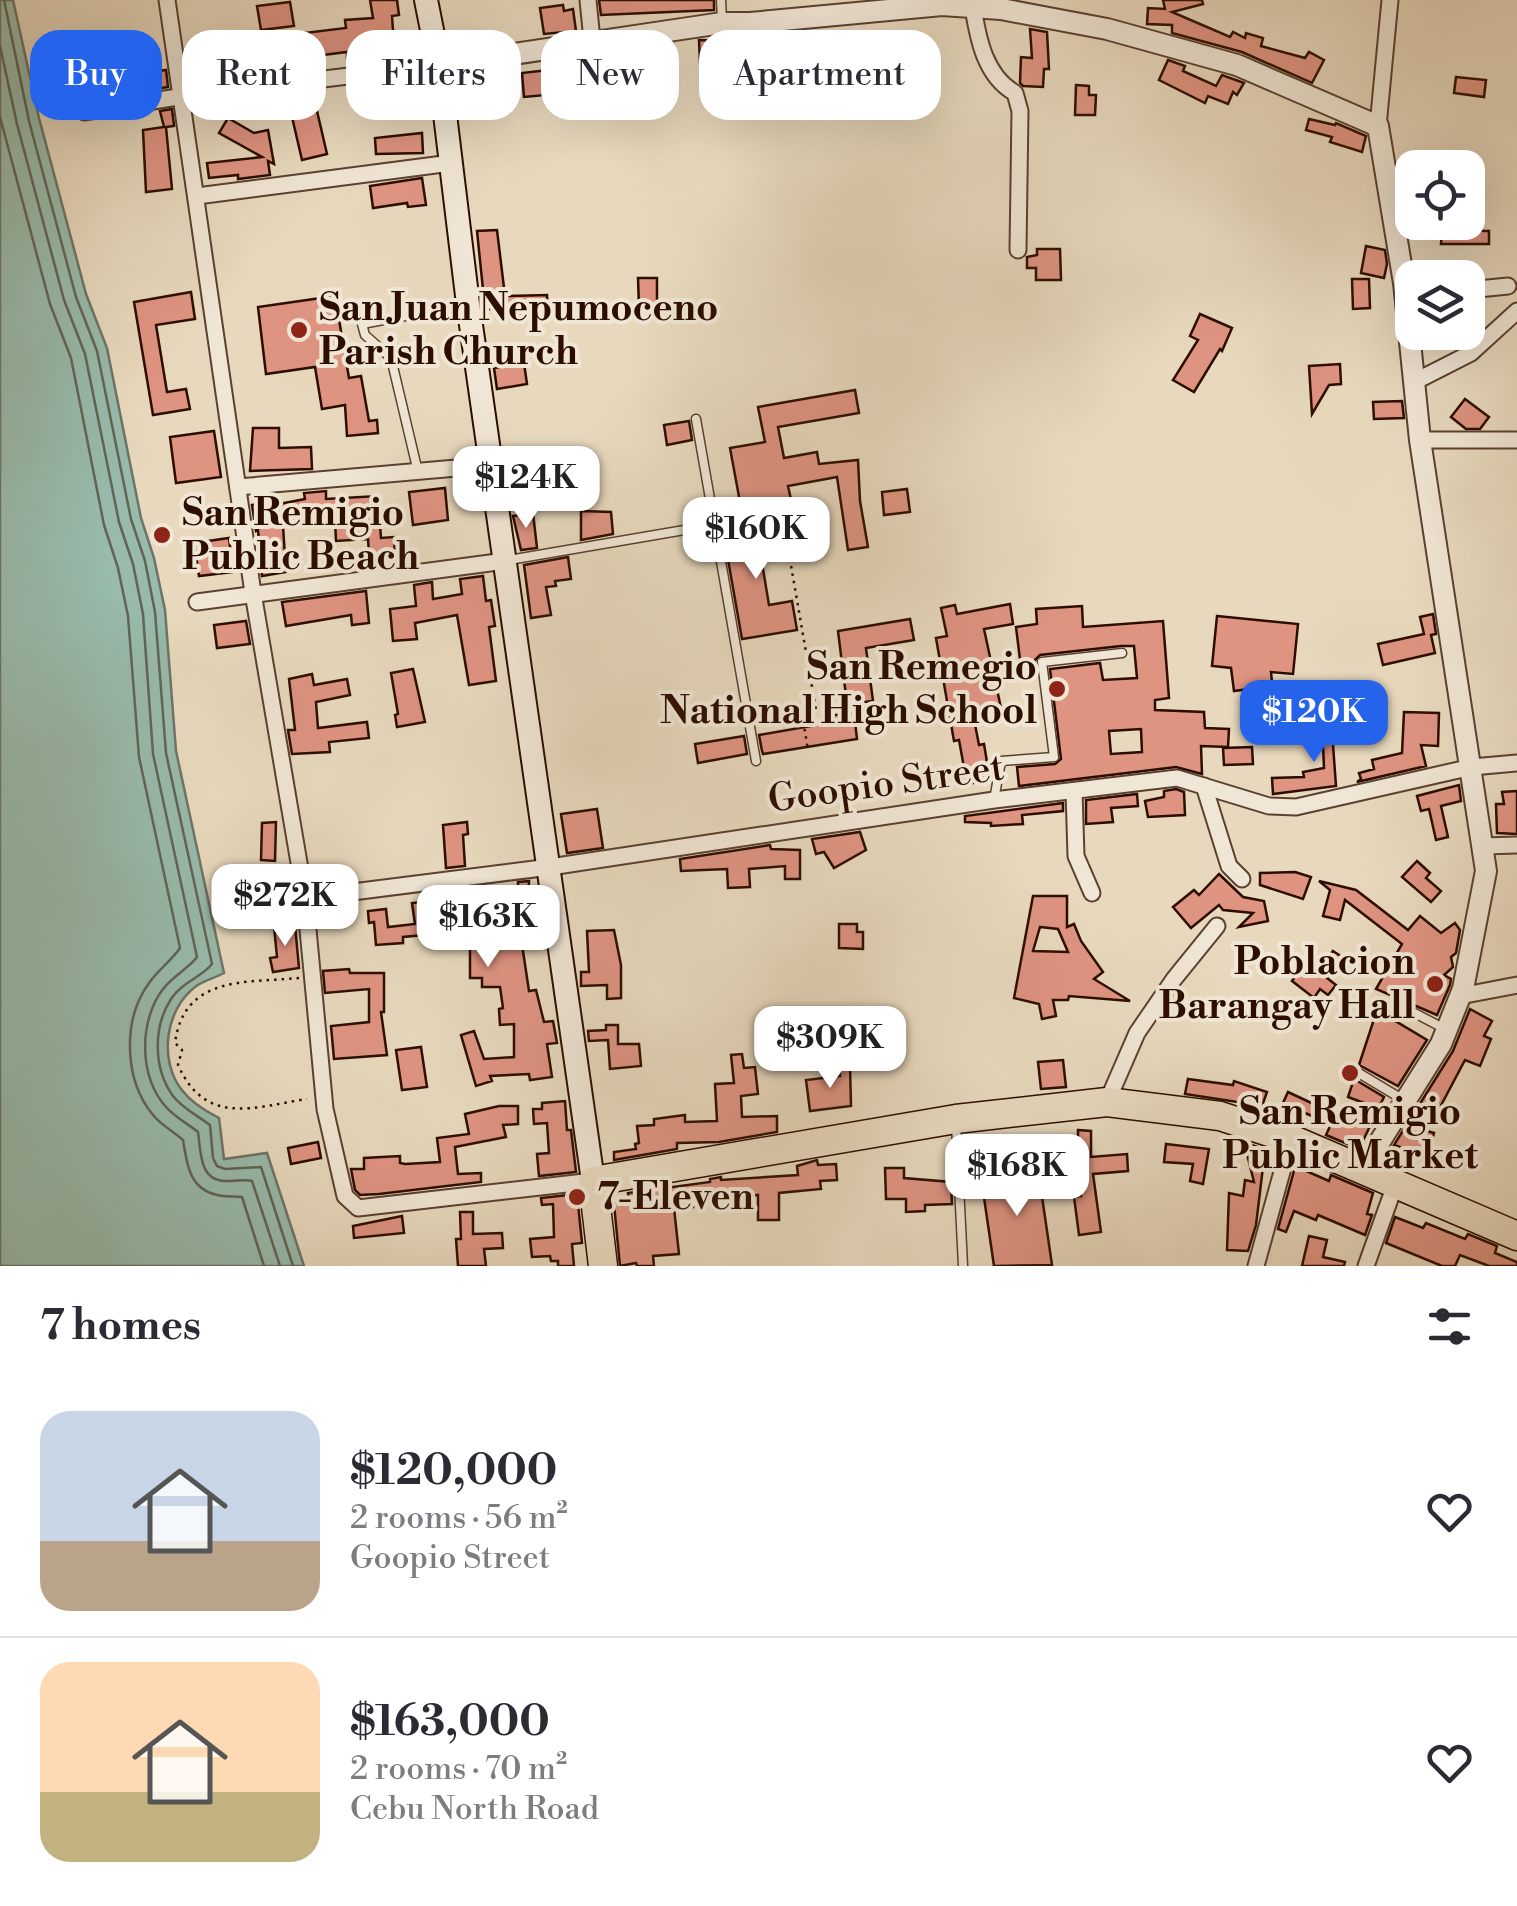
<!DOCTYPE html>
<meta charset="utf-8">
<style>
body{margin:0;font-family:"Libre Bodoni",serif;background:#f2f2f3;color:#2b2b33;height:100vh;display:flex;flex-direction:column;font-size:38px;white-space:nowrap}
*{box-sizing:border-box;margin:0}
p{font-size:32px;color:#7c7c81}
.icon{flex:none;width:55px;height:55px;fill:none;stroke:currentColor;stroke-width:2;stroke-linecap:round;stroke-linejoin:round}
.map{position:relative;height:1266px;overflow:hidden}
.panel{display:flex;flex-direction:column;background:#fff;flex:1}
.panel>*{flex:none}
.hud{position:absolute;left:30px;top:30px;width:1000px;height:90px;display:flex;gap:20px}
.tools{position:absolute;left:1395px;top:150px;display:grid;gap:20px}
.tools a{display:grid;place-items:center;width:90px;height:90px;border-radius:20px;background:#fff;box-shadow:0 10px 40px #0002;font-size:50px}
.price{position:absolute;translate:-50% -85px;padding:0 22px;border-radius:20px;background:#fff;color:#222;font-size:32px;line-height:65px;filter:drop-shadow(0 2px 5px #0008)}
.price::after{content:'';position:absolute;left:50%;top:60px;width:30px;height:22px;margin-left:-15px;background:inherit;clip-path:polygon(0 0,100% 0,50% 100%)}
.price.selected{background:#2563eb;color:#fff}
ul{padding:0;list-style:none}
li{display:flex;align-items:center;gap:30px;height:250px;padding:0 40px}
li+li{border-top:2px solid #e1e1e2}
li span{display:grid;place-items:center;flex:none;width:280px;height:200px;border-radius:30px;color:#555}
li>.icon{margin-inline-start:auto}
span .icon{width:120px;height:120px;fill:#fffc;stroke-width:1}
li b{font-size:42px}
h2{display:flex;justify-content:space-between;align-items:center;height:120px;padding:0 40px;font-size:42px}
.chip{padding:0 35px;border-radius:30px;background:#fff;box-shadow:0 10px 40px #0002;font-size:35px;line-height:90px}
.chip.selected{background:#2563eb;color:#fff}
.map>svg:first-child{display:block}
</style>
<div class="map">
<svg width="1517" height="1266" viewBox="0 0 1517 1266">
<rect width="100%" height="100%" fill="#e8d9be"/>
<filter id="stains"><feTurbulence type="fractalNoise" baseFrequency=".002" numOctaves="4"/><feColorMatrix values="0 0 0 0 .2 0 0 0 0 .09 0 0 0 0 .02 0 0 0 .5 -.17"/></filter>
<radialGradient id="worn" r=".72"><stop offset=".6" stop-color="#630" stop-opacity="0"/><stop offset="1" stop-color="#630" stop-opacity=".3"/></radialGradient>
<path fill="#98bbac" stroke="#6d7567" stroke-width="2.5" d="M0,0H13L39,118L86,294L107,348L141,518L154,558L165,610L176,751L224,973C215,978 202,981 195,987C165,1010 159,1060 181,1089C190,1101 207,1112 219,1118L224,1159L267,1153L304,1266H0Z"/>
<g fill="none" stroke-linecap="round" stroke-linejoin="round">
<g stroke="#626456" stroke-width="2.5">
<path d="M4,0L29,121L76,297L97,351L131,519L145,561L155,612L166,753L212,964C202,977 182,982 171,999C153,1027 153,1068 173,1096C182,1108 198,1116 210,1125L213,1158L217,1166L225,1169L261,1167L293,1266"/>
<path d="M0,46L17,124L64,300L85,354L119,522L133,564L143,614L153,754L197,957C189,968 173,976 163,989C139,1020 138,1078 167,1108C175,1117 188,1124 198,1132C201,1153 199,1182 228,1181C238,1181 244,1179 252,1181L280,1266"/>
<path d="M0,117L50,304L71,358L104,525L118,568L128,616L139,757L180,948C172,960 158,970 149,983C122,1020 124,1080 153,1115C161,1125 174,1132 183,1140C187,1164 189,1189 217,1195C225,1197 234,1196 242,1197L264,1266"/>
</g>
</g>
<g fill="#df9482" stroke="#2c0d00" stroke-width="2.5" fill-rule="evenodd">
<path d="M370,0H397L399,15L392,16L394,44H387V59L347,58V52L299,58L296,34L346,28L345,20L373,18Z"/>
<path d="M599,0H714V10L601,15Z"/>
<path d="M1163,0H1202L1203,4L1172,12L1230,37L1233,32L1245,38L1246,33L1263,38L1261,46L1305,58L1309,52L1324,60L1312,83L1242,52L1172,33V25L1147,24L1148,8L1165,9Z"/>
<path d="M290,2L294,26L261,30L257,6Z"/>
<path d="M563,5L564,11L573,9L576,31L544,34L540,8Z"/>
<path d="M1030,29L1047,32L1049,69H1044L1043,87L1023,86L1020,83L1021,57L1032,58Z"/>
<path d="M753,37L756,53L738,56V59L700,62L699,40L741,41Z"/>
<path d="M673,44L677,72L661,74L659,62L637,65V70L609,74L614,103L596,106L595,99L557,103L556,94L524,97L522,73L557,69L556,61L580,58L584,84L598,83L597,56Z"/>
<path d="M225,47L228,63L188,68L186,53Z"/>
<path d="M837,48L840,70L764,80L762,54L789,52V56Z"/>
<path d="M1168,60L1185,66L1183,71L1216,86L1222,75L1244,83L1237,95L1233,92L1228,104L1208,96L1205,103L1159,80Z"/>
<path d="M113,63L116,77L166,70L168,87L82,101L58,108L52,76Z"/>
<path d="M1456,77L1486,80L1484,97L1454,93Z"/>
<path d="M418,79L421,105L399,108L395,82Z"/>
<path d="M1076,85L1089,86V95H1096L1095,115H1075Z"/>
<path d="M314,98L327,154L302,160L289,104Z"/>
<path d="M172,109L174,126L166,127L172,189L146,192L143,130L164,127L160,111Z"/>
<path d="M228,118L254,133L268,130L274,164L268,161L270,175L238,179V175L209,178L207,163L262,157L219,133Z"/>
<path d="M1309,119L1335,125L1336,123L1366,136L1362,152L1330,142L1332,137L1306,130Z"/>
<path d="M422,133L423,153L376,154L375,138Z"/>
<path d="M422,178L426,205L408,207L407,203L373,208L370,186Z"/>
<path d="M497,230L505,296L547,295L548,316L498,315L497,309H485L477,231Z"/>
<path d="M1442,230L1489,231V244H1441Z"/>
<path d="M1366,246L1385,250L1387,264L1384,278L1361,273Z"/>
<path d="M1037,249H1060L1061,280H1036V268H1027V257L1037,255Z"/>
<path d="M638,278H657V307H639Z"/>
<path d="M1352,279H1369L1370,308L1353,309Z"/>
<path d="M191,292L195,319L156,325L167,392L186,389L190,409L153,415L134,302Z"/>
<path d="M335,296L349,378L361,376L369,421L377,420L378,433L347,436L345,405L322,409L315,367L266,374L258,307Z"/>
<path d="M1200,314L1232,328L1222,351L1220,349L1194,392L1173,380L1198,340L1190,336Z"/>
<path d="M524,363L527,384L497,389L494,368Z"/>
<path d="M1340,364L1341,384L1329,385L1312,414L1309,366Z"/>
<path d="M855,390L859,413L778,427L784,458L817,452L819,464L858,460L860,501L868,547L848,550L837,477L788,486L792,504L742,513L730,448L765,442L758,407Z"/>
<path d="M1465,399L1489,417L1480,429H1466L1451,417Z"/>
<path d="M1402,401L1404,418L1374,419L1373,402Z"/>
<path d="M689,421L692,440L667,445L664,425Z"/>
<path d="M253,428H279V448L311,447L312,469L250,471Z"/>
<path d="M214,431L221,477L176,483L170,437Z"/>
<path d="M558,482L561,506L527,510L524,487Z"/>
<path d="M445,488L448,520L413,525L409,492Z"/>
<path d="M907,489L910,512L884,515L882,492Z"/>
<path d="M326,491V499L378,496L381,538L394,537L395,555H390L391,560L381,561L382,566L370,568L368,539L336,541L335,520L307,522L283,526L286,572L262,576L258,530L256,531L252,505L273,501L274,505L305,499L304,493Z"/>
<path d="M581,511L611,512L613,534L581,540Z"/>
<path d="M533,513L537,548L521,550L513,516Z"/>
<path d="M776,522L781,547L760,551L769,605L792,601L797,630L742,639L723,531Z"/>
<path d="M229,538L233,572L199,576L194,543Z"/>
<path d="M568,557L571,579L555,581L556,586L546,587L551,615L531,618L524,565Z"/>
<path d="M483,576L486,601L491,600L495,626L489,627L496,681L469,685L457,615L415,623L417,639L393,641L390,609L416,606L414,585L432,582L433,599L462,594L460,579Z"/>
<path d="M366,591L369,623L352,625L351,615L286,626L282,602Z"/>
<path d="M1010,604L1013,624L984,629L1001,708L973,714L979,745L984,744L990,780L967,784L959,740L954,741L936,638L947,636L941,608L955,605L957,614Z"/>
<path d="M1082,606L1083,627L1163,621L1169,698L1155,700V710L1204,712L1205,728L1229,729L1228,747L1201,746L1202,774L1176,767L1019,786L1017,767L1055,764L1061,759L1050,669L1100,663L1103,680L1137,678L1134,646H1121L1040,655L1035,660L1036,674L1022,676L1016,627L1037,624L1036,609ZM1141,729L1142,752L1111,754L1109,731Z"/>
<path d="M1433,614L1436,634L1431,635L1435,653L1383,665L1378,644L1424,634L1420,617Z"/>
<path d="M1217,616L1298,624L1293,674L1271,672L1274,702L1251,705L1249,689L1234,691L1231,668L1212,666Z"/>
<path d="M910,619L914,640L866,648L873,701L847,704L838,631Z"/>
<path d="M246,621L250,644L217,648L214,625Z"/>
<path d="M413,669L425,722L397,727L395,715L398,714L391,673Z"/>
<path d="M312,674L314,685L347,679L350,695L316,702L318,728L367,722L369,738L329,742L330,752L292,754L288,730H295L289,679Z"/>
<path d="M1404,712L1439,713L1438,746L1421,745L1426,766L1357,782L1361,779L1359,773L1374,769L1372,760L1402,753Z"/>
<path d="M854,713L857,739L763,754L762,751L759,735L811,726V724L826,722L825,716Z"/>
<path d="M1331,717L1336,786L1273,794L1272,778L1304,777L1303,772L1324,768L1323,746L1318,747L1314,719Z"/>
<path d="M744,736L747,754L698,763L695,744Z"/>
<path d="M1252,747L1253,764L1224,765L1223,748Z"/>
<path d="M1459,785L1461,801L1441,806L1448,837L1436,840L1429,809L1421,811L1417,796Z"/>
<path d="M1176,789L1184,792L1185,815L1148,817L1145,801L1164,797V791Z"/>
<path d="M1517,791V834L1497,833L1496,804H1504L1502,792Z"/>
<path d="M1137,794L1138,806L1111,808L1113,822L1086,824V800Z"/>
<path d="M1063,803V811L1022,815L1023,824L991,826V823L965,822V816Z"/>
<path d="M597,809L603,848L567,853L561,814Z"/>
<path d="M276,822L275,861L261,860L262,823Z"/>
<path d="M467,822L468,834L463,835L465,866L446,868L443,825Z"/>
<path d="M860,832L866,850L834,868L824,852L816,854L812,839Z"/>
<path d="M770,845L771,849L800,850V879H785V866L749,869L750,887L728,888L727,869L681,871L680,859Z"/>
<path d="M1417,861L1430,873L1426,878L1441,891L1431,902L1402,877Z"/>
<path d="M1295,872L1311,877L1303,899L1260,885V873Z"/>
<path d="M1219,874L1243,897L1264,901L1268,921L1239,927L1253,913L1223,910L1219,905L1191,928L1173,907L1194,890L1199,895Z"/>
<path d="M529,881L528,916H520L523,951L529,991L536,990L544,1022L553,1021L557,1043L547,1044L552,1077L530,1080L529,1074L490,1076L492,1081L476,1086L461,1035L474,1031L484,1059L514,1057V1024L500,1025L499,1009L503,1008L500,987H482V978H470V944H466V931L403,937V943L376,945L374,922L369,923L368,911L386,909L388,927L415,924L412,903L450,899V892L473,888L518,890V882ZM513,906V933L485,937V907Z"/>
<path d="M1319,881L1356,890L1408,930L1420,916L1441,933L1455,923L1460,930L1456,953L1451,957L1453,967L1444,975L1451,979L1450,985L1437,1015L1376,989L1402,944L1345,900L1340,920L1323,916L1330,890Z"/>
<path d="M1033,896H1067V927L1074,924L1081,941L1103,972L1094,979L1130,1001L1069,996L1068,1000H1053L1056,1016L1042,1019L1039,1004L1014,998ZM1040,927L1058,929L1068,952L1033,951Z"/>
<path d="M839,924H857V932H863V949L839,948Z"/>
<path d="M295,925L299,968L273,972L270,958L277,957L274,926Z"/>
<path d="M614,930L621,965V998L607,999V985L581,986V972H589L587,931Z"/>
<path d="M1333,951L1342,957L1327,978L1336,985L1328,995L1320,989L1314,998L1292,981L1306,962L1318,972Z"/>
<path d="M349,969L350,973H384V1012H381L387,1055L334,1059L331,1026L369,1022V989L325,993L323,971Z"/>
<path d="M1470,1009L1492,1021L1484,1036L1491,1039L1480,1066L1465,1060L1438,1111L1421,1102L1453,1051Z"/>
<path d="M1377,1010L1427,1040L1398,1086L1359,1065Z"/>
<path d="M606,1025H618V1044H639L641,1066L610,1069L608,1040L589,1041L588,1031L606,1030Z"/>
<path d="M421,1047L427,1087L402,1090L396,1050Z"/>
<path d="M742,1054L744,1068L755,1067L758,1094L741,1096L742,1117L777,1116V1132L719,1142L677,1143V1149L614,1160V1152L636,1149L635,1144L639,1143L637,1126L654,1125V1119L685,1115V1122L717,1121L715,1084L734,1083L731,1055Z"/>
<path d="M1063,1060L1066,1087L1041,1089L1038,1062Z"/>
<path d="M850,1065L851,1106L810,1111L806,1080L840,1076L839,1066Z"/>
<path d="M1188,1079L1233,1085L1234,1081L1267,1092L1261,1109L1244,1103L1185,1094Z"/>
<path d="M1354,1079L1384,1097L1359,1149L1326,1135L1331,1124L1305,1113L1300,1124L1284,1118L1289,1105L1283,1103L1288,1092L1354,1123L1364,1103L1348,1097Z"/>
<path d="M565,1101L567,1130H571L576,1172L539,1176L537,1154L549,1153L547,1123L534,1124L533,1109H542V1103Z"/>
<path d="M499,1106H518V1124L503,1125L506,1137L455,1147L458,1174L481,1173V1182L379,1194L360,1195L355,1190L351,1169H364V1158L400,1156V1163L405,1164L440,1162L437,1138L469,1134L465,1114Z"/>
<path d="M1412,1116L1419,1119L1416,1128L1434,1133L1427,1161L1417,1158L1418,1153L1394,1145Z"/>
<path d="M1078,1130L1091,1131V1157L1127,1154L1128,1171L1093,1174L1101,1232L1079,1235L1074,1197L1081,1196L1078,1172L1049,1174L1047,1141L1078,1139Z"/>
<path d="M318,1142L321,1158L291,1164L288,1148Z"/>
<path d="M1244,1142L1257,1147L1263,1167L1256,1225L1248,1251L1227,1250L1229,1193L1243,1196L1245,1180L1254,1182Z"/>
<path d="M1166,1144L1209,1149L1203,1184L1190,1181L1193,1164L1164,1162Z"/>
<path d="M817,1160L818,1165L836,1164L837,1180L820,1181L821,1189L779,1193V1220H758V1195L725,1199L692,1197L693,1207L674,1208L679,1254L653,1256L654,1266H637L636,1263L620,1266L614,1204L629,1202L628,1193L710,1182V1179L721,1177V1180L798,1175L797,1166Z"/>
<path d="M1297,1160L1309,1166L1306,1171L1329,1181L1331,1175L1373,1193L1367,1214L1372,1215L1365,1235L1318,1215L1316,1220L1294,1211L1286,1232L1278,1229Z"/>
<path d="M885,1168H904V1178L951,1182L952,1204L925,1205V1211L906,1212V1199H886Z"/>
<path d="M1038,1169L1052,1265L994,1266L981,1177Z"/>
<path d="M577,1194L582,1243L572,1244L574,1266H558V1261H551L550,1256L532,1257L530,1239L554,1237L553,1204L542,1205L541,1198Z"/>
<path d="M460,1212H473V1234L502,1233L503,1248L484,1249L486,1266H458L456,1239H461Z"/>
<path d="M402,1216L404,1233L354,1238L353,1226Z"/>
<path d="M1395,1217L1423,1228L1426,1223L1465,1239L1468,1234L1497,1246L1495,1253L1517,1262V1266H1489L1460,1255L1455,1266H1442L1386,1243Z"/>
<path d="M1309,1236L1327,1240L1323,1257L1345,1262L1344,1266H1302Z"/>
</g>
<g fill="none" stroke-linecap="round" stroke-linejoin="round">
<defs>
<g id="service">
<path d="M721,0L722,20"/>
<path d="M696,419L756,761"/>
<path d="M418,472L391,358L365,335L362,324L463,305"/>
<path d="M509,560L813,508"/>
<path d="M994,800L1001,761L1054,757L1042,662L1122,653"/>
<path d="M1403,1007L1447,1030"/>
<path d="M1357,1072L1402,1099"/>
<path d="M956,1124L963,1266"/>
</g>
<g id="minor">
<path d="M167,0L253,593L305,898L325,1109L345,1196L358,1208L593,1181"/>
<path d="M588,0L592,40"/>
<path d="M973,7C978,39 985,76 1015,93L1020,111L1018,250"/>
<path d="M84,112L184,96L439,65"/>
<path d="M1378,126L1390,0"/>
<path d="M197,196L451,163"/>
<path d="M1468,290L1508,286"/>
<path d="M1414,382L1471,353L1517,311"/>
<path d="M1420,440H1517"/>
<path d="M238,487L491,465"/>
<path d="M197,602L505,561"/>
<path d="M1204,786L1229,866L1242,879"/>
<path d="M1074,791L1076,856L1092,893"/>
<path d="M1483,846L1517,845"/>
<path d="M305,898L550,867L994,800L1177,778L1269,806L1296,807L1472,767L1517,763"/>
<path d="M1460,996L1517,985"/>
<path d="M1107,1102L1137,1033L1174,979L1217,926"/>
<path d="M1256,1266L1291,1139"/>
<path d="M1366,1266L1395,1185"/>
</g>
<path id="tertiary" d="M439,65L722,23H750L942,5L1001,9L1107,29L1237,65L1378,126L1404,283L1420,440L1486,871L1463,989L1441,1044L1362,1170"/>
<path id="secondary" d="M426,0L439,65L468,304L593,1181"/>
<path id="trunk" d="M603,1266L593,1181L956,1119L1107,1102L1220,1116L1291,1139L1517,1236"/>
</defs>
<use href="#service" stroke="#5b4030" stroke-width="11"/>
<use href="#minor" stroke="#5b4030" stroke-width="19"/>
<use href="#tertiary" stroke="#5b4030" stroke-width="24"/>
<use href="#secondary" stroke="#2c0d00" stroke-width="26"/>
<use href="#trunk" stroke="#2c0d00" stroke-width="31"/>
<g stroke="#2c0d00" stroke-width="2.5" stroke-dasharray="2.5 5" stroke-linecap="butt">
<path d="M802,714L808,750"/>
<path d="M758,720L816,710L784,525"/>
<path d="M299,978C246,983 184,975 175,1043L182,1050L178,1065C206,1127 254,1107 307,1099"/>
</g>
<use href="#service" stroke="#f0e6d5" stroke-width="8"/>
<use href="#minor" stroke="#f0e6d5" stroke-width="15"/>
<use href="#tertiary" stroke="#f0e6d5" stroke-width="20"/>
<use href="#secondary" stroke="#f0e6d5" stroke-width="22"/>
<use href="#trunk" stroke="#e8d9be" stroke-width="28"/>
</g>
<g fill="#8f2418" stroke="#f0e6d5" stroke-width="4">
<circle cx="299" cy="330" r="10"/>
<circle cx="162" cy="535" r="10"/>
<circle cx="1057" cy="689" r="10"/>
<circle cx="1435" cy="984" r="10"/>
<circle cx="1350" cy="1073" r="10"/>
<circle cx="577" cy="1197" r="10"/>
</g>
<g text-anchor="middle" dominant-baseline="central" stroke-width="8" stroke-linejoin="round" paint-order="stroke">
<g font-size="38" font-weight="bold" fill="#2c0d00" stroke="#f0e6d5" text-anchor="start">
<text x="319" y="308">San Juan Nepumoceno<tspan x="319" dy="44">Parish Church</tspan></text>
<text x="182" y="513">San Remigio<tspan x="182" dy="44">Public Beach</tspan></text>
<text x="1037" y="667" text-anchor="end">San Remegio<tspan x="1037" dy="44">National High School</tspan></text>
<text x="1415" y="962" text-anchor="end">Poblacion<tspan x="1415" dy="44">Barangay Hall</tspan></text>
<text x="1350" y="1112" text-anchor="middle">San Remigio<tspan x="1350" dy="44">Public Market</tspan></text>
<text x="597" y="1197">7-Eleven</text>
</g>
<g font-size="38" fill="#2c0d00" stroke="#f0e6d5">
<text transform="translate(886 784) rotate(-8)">Goopio Street</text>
</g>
</g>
<rect width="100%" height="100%" filter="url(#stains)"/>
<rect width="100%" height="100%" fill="url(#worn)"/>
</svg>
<div class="tools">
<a><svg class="icon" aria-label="locate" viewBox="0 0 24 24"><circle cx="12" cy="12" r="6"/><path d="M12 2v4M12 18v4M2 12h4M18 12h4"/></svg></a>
<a><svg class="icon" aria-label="layers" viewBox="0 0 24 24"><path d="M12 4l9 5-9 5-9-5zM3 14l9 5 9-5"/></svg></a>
</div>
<b class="price" style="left:526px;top:531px">$124K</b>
<b class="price" style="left:756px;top:582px">$160K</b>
<b class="price selected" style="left:1314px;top:765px">$120K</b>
<b class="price" style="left:285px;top:949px">$272K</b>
<b class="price" style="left:488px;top:970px">$163K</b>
<b class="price" style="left:830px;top:1091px">$309K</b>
<b class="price" style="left:1017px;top:1219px">$168K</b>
<div class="hud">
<a class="chip selected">Buy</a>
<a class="chip">Rent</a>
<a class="chip">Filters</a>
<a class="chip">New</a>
<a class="chip">Apartment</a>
</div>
</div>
<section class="panel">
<h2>7 homes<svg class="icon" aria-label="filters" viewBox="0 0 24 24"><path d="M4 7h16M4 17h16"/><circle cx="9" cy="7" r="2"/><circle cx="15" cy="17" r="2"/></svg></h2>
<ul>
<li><span style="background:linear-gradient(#c9d6e8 65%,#b9a48a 0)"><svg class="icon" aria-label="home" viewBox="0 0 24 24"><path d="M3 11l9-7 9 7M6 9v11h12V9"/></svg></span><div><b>$120,000</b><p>2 rooms · 56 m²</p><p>Goopio Street</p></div><svg class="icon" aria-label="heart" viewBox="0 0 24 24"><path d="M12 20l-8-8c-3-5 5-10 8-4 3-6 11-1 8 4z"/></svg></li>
<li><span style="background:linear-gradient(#ffd9b3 65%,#c2b280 0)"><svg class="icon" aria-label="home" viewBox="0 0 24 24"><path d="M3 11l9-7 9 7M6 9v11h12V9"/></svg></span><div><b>$163,000</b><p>2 rooms · 70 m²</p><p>Cebu North Road</p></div><svg class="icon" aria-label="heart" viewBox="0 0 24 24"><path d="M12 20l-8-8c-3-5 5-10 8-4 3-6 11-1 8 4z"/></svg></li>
</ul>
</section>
